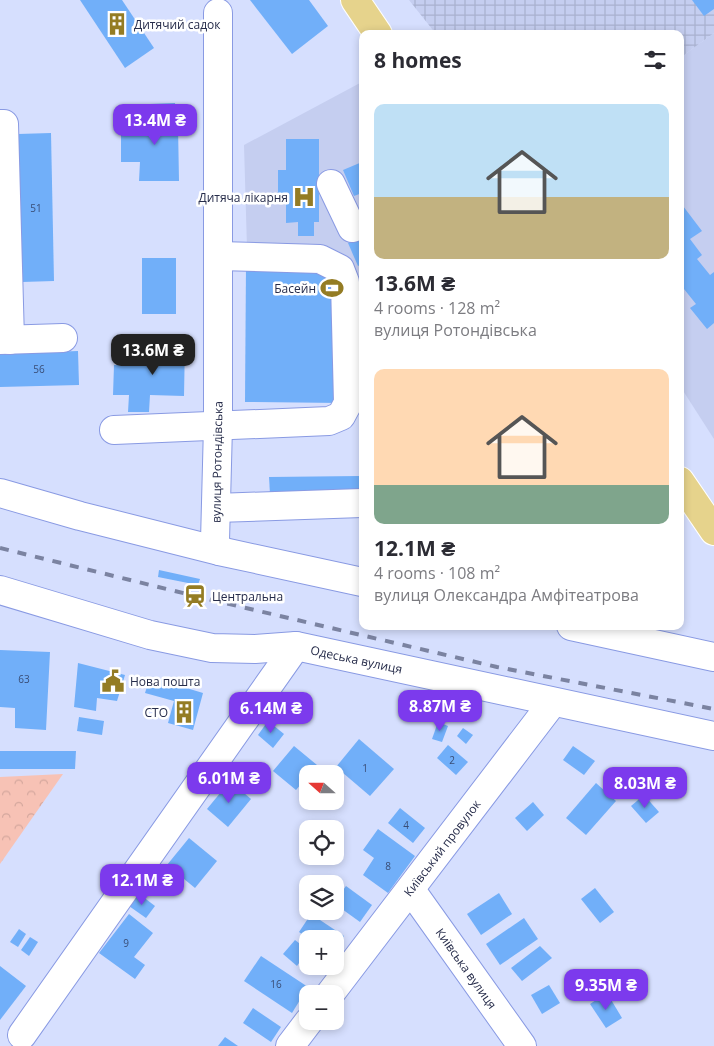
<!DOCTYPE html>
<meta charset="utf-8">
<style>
body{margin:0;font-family:"Open Sans",sans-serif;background:#f2f2f3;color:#2b2b33;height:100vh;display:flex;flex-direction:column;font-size:19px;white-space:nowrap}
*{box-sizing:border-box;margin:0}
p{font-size:16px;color:#7c7c81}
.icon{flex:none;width:28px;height:28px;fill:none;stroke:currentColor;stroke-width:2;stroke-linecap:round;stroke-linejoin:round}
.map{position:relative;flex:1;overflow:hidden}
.details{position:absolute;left:359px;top:30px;width:325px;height:600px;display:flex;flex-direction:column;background:#fff;border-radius:10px;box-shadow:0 2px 8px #0003}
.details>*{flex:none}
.needle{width:32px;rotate:291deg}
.tools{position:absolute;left:299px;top:765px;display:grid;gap:10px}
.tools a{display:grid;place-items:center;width:45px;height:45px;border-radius:10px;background:#fff;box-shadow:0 2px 8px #0003;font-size:25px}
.price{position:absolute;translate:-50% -42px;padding:0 11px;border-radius:10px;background:#7c3aed;color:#fff;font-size:16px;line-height:32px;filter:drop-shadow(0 1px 2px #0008)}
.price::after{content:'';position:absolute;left:50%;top:30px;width:15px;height:11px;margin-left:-8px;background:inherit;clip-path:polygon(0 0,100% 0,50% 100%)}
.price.on{background:#222;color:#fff}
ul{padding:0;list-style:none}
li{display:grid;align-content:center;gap:10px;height:265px;padding:0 15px}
li span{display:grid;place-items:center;height:155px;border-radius:10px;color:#555}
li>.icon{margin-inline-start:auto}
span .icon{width:90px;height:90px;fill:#fffc;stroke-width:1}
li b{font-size:21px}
h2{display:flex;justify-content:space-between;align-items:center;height:60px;padding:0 15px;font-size:21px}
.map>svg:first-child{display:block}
</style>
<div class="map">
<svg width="714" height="1046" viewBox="0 0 714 1046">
<defs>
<pattern id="industrial-grid" width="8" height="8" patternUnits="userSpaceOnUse" patternTransform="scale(1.25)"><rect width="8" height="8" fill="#c5cef0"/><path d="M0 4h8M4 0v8" fill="none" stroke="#a9b1cf"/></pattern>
<pattern id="forest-crowns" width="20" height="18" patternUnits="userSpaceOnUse" patternTransform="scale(1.25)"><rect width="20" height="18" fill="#f7c2b5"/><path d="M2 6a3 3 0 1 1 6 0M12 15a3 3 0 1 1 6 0" fill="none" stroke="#d4a79d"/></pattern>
</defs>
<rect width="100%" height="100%" fill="#d6dffe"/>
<g fill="#c5cef0">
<path d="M714,33V439L680,386V58Z"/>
<path d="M360,83L362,86V274L348,280L247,248L244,145Z"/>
</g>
<path fill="url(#industrial-grid)" d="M409,0H714V33L680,58V34H436Z"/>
<path fill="url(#forest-crowns)" d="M63,774L0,864V777Z"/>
<g fill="#71aff9">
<path d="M80,0H122L154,48L125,68Z"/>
<path d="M250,0H309L328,26L292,54Z"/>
<path d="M692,0H714V9L704,16Z"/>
<path d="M175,103L176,126H178L179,181H139L140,162H121V132H142V126H150V104Z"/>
<path d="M51,133L54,281L22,282L18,134Z"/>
<path d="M286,139H319V222H314V236H298V222L286,223V194H278V170H286Z"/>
<path d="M362,162V193L354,196L343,170Z"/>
<path d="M683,206L702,231L690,239L702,255L697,259L710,275L714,272V323L707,329L690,308L696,304L680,284V209Z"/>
<path d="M362,236V264L358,266L348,243Z"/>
<rect x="142" y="258" width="34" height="56"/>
<path d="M246,265L334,274L341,403L245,402Z"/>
<path d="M151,340L185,342L184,396L150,395L149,412H128L129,395H113L114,365L150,366Z"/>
<path d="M78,351L79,385L0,387V354Z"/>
<path d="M360,476V493L270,494L269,477Z"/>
<path d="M159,570L200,579L198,585L158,577Z"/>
<path d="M0,650L50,652L46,730L15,728V708L0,707Z"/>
<path d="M78,663L125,675L117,701L97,698L96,711L74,707Z"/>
<path d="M150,677L203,693L193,730L168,723L174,701L145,693Z"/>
<path d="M452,700L462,703L458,715L449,712Z"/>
<path d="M79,717L104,721L102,735L77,731Z"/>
<path d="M268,721L284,734L273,748L258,735Z"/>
<path d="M438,722L448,726L442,742L432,739Z"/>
<path d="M463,728L473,735L466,744L457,736Z"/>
<path d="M359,739L394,769L370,796L336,767Z"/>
<path d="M448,745L468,762L456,775L437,758Z"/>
<path d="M294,746L317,765L310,774H308V776L296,790L273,771Z"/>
<path d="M573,746L595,761L584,775L563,760Z"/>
<path d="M0,751H76L75,769H0Z"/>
<path d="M230,781L251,799L228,827L207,809Z"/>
<path d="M596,783L616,801L586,835L566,818Z"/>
<path d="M644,795L659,812L646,823L631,806Z"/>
<path d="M533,802L544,815L527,831L515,818Z"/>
<path d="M400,808L425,828L413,843L388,823Z"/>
<path d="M378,829L415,856L388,893L363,875L374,858L363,850Z"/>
<path d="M189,838L217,861L195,888L167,865Z"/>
<path d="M346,886L372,905L360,922L335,904V901Z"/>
<path d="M595,888L614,912L600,923L581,899Z"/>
<path d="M138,893L155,906L146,918L129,906Z"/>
<path d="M499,893L512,914L481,935L467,914Z"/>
<path d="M129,914L153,933L134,957L145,965L135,979L99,953Z"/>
<path d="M311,914L344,936L335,949V939H309L299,932Z"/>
<path d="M524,918L538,939L500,965L486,944Z"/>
<path d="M19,929L26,934L18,947L10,942Z"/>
<path d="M30,937L38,942L29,956L21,950Z"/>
<path d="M295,940L308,950L297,966L283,954Z"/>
<path d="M540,946L552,958L522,981L511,968Z"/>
<path d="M261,956L308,987L292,1013L244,981Z"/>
<path d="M0,966L26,986L0,1020Z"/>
<path d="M549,985L560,1003L542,1014L531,995Z"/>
<path d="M607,993L622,1018L606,1028L590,1004Z"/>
<path d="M253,1008L281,1027L271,1042L243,1023Z"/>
<path d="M225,1037L238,1046H218Z"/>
</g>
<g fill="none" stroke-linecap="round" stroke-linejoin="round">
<defs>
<g id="minor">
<path d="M218,13V426L215,541L219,551"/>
<path d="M0,124H4L10,340"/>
<path d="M331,184L352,228L362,225"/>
<path d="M0,340L63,338"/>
<path d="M114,430L329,421L341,416L348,403L345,282L340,269L320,259L219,256"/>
<path d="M0,493L80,516L219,551L362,582"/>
<path d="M216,508L362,503"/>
<path id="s1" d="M0,590L150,635L212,648L255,649L296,646L714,736"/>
<path d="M571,626L714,657"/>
<path id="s2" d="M411,890L522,1046"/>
<path id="s3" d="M330,994L553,702"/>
<path d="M22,1035L296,646"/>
<path d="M290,1046L309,1021"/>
</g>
<g id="major">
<path d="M355,0L378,34"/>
<path d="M680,481L714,531"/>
</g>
</defs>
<use href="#minor" stroke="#899ae3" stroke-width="30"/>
<use href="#major" stroke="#fff" stroke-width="30"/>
<use href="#minor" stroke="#fff" stroke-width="28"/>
<use href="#major" stroke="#e6d38c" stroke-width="28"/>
<path stroke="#7b83a1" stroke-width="4" stroke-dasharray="9 9" stroke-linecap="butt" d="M0,548L195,596L497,667L714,709"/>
</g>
<defs>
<symbol id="building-bare" viewBox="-9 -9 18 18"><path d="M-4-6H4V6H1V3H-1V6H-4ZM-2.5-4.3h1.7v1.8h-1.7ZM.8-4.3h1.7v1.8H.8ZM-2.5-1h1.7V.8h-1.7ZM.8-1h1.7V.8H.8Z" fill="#947c24" stroke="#fff" stroke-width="2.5" paint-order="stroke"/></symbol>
<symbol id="hospital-bare" viewBox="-9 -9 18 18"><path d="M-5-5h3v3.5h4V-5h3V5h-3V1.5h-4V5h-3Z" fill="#947c24" stroke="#fff" stroke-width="2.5" paint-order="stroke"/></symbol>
<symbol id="stadium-bare" viewBox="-9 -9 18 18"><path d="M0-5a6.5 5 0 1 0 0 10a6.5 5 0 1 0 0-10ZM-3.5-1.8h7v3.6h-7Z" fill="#947c24" stroke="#fff" stroke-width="2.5" paint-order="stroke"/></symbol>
<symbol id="station-bare" viewBox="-9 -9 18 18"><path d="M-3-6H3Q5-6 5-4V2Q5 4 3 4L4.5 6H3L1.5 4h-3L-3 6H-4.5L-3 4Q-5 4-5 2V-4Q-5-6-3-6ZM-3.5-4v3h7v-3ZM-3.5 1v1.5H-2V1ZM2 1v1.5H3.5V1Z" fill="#947c24" stroke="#fff" stroke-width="2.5" paint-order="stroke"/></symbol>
<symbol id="civic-bare" viewBox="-9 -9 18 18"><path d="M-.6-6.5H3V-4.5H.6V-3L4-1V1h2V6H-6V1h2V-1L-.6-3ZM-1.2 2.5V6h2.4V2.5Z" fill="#947c24" stroke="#fff" stroke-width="2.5" paint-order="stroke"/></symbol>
</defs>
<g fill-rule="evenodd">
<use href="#building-bare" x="101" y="8" width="32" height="32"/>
<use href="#hospital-bare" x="288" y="181" width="32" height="32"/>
<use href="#stadium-bare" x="316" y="272" width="32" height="32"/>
<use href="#station-bare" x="179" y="580" width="32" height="32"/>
<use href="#civic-bare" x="97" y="665" width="32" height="32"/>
<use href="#building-bare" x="168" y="696" width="32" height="32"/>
</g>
<g text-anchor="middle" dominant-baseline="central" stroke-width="5" stroke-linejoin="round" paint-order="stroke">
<g font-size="10" fill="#394d76">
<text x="36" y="208">51</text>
<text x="39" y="369">56</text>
<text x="24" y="679">63</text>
<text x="452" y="760">2</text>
<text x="365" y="768">1</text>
<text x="406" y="825">4</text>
<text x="388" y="866">8</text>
<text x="126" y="943">9</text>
<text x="276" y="984">16</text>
</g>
<g font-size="12" fill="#262c4a" stroke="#fff" text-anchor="start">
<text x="134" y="24">Дитячий садок</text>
<text x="288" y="197" text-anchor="end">Дитяча лікарня</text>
<text x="316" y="288" text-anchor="end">Басейн</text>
<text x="212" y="596">Центральна</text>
<text x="130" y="681">Нова пошта</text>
<text x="168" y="712" text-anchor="end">СТО</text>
</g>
<g font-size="12" fill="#262c4a" stroke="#fff">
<text transform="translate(217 462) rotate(-89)">вулиця Ротондівська</text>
<text stroke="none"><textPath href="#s1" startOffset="366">Одеська вулиця</textPath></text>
<text stroke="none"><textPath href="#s3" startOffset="184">Київський провулок</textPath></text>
<text stroke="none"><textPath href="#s2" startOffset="96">Київська вулиця</textPath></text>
</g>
</g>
</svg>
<div class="tools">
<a><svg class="needle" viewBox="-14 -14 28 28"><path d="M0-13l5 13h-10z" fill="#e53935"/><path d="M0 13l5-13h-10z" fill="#7c7c81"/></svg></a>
<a><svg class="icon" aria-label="locate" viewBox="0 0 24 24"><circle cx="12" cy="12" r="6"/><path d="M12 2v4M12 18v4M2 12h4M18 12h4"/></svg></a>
<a><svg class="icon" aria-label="layers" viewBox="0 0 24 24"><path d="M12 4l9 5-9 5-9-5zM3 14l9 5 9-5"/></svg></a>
<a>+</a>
<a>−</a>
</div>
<b class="price" style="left:155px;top:146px">13.4M ₴</b>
<b class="price on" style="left:153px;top:376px">13.6M ₴</b>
<b class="price" style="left:440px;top:732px">8.87M ₴</b>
<b class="price" style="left:271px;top:734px">6.14M ₴</b>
<b class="price" style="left:229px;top:804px">6.01M ₴</b>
<b class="price" style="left:645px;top:809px">8.03M ₴</b>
<b class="price" style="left:142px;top:906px">12.1M ₴</b>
<b class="price" style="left:606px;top:1011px">9.35M ₴</b>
<section class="details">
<h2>8 homes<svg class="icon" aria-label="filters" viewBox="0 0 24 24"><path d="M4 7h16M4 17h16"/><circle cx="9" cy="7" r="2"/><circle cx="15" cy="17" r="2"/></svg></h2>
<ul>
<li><span style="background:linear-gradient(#bfe0f5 60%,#c2b280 0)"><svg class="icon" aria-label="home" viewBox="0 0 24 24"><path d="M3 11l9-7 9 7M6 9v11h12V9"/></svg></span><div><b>13.6M ₴</b><p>4 rooms · 128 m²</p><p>вулиця Ротондівська</p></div></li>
<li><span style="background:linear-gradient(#ffd9b3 75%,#7fa58c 0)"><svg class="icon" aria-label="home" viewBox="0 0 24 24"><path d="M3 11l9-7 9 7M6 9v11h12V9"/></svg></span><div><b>12.1M ₴</b><p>4 rooms · 108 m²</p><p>вулиця Олександра Амфітеатрова</p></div></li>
</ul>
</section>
</div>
